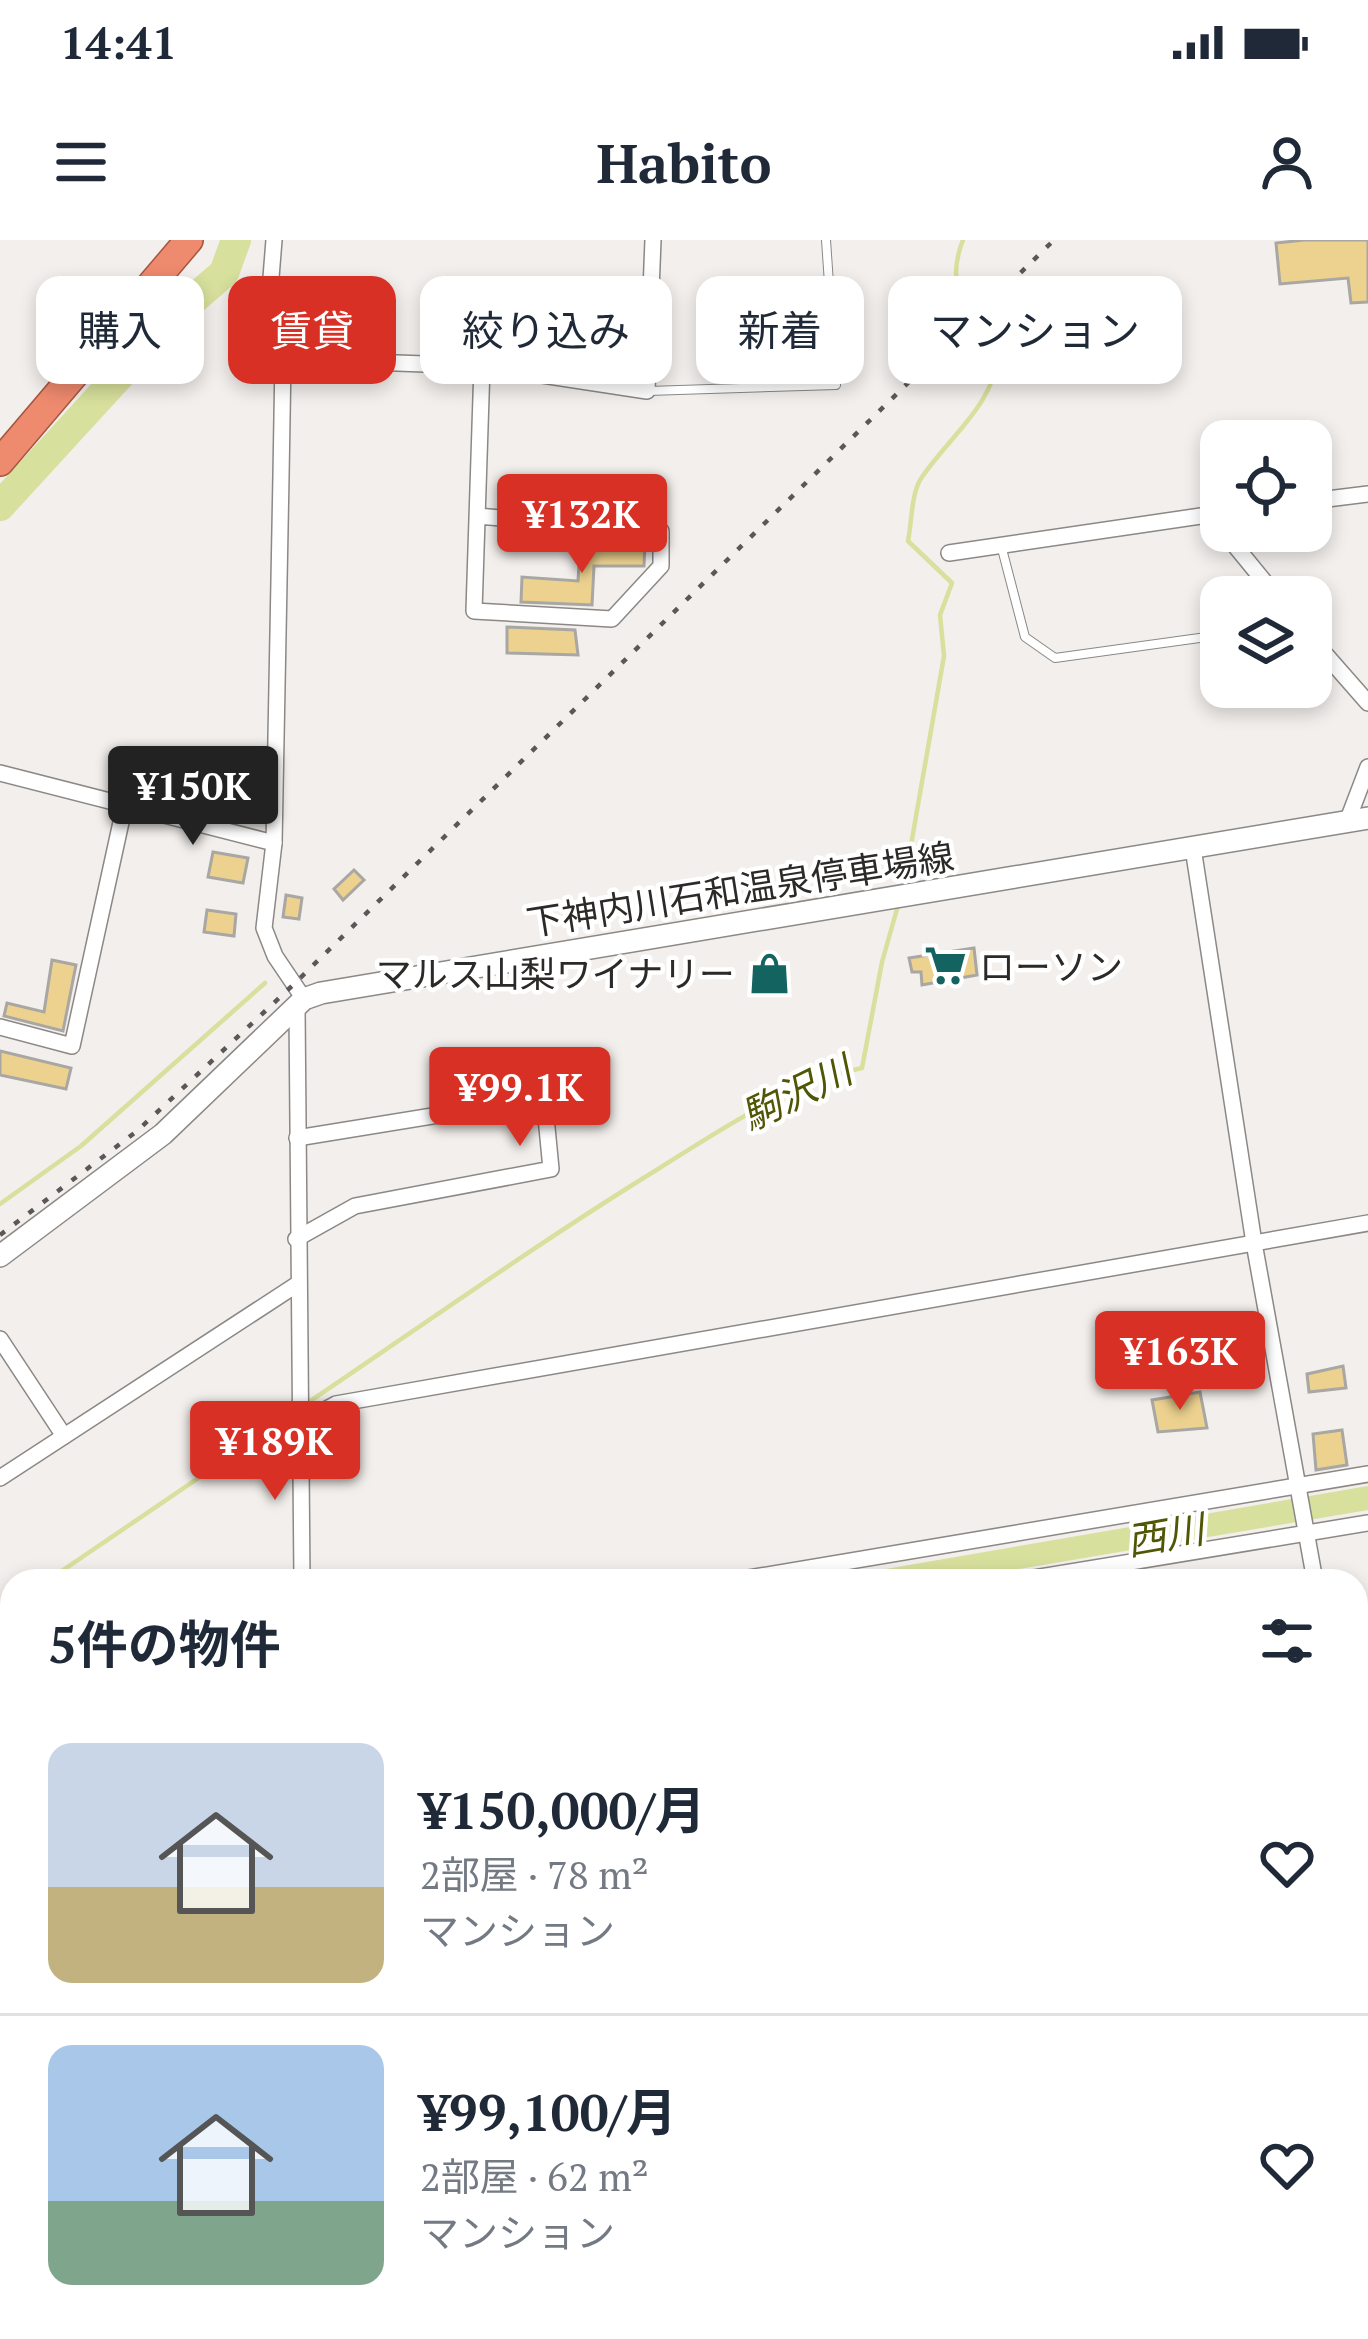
<!DOCTYPE html>
<html lang="ja">
<meta charset="utf-8">
<style>
body{margin:0;font-family:"PT Serif","Noto Sans JP",serif;background:#f6f6f7;color:#1f2937;height:100vh;display:flex;flex-direction:column;font-size:45px;white-space:nowrap}
*{box-sizing:border-box;margin:0}
p{font-size:39px;color:#747a83}
.icon{flex:none;width:66px;height:66px;fill:none;stroke:currentColor;stroke-width:2;stroke-linecap:round;stroke-linejoin:round}
.map{position:relative;flex:1;overflow:hidden}
.drawer{position:absolute;left:0px;top:1329px;width:1368px;height:771px;display:flex;flex-direction:column;background:#fff;border-radius:36px 36px 0 0;box-shadow:0 6px 18px #0003}
.drawer>*{flex:none}
.banner{position:absolute;left:36px;top:36px;width:1296px;height:108px;display:flex;gap:24px}
.tools{position:absolute;left:1200px;top:180px;display:grid;gap:24px}
.tools a{display:grid;place-items:center;width:132px;height:132px;border-radius:24px;background:#fff;box-shadow:0 6px 18px #0003;font-size:60px}
.price{position:absolute;translate:-50% -102px;padding:0 27px;border-radius:12px;background:#d93025;color:#fff;font-size:39px;line-height:78px;filter:drop-shadow(0 3px 6px #0008)}
.price::after{content:'';position:absolute;left:50%;top:72px;width:36px;height:27px;margin-left:-18px;background:inherit;clip-path:polygon(0 0,100% 0,50% 100%)}
.price.current{background:#222;color:#fff}
ul{padding:0;list-style:none}
li{display:flex;align-items:center;gap:36px;height:300px;padding:0 48px}
li+li{border-top:3px solid #e0e1e3}
li span{display:grid;place-items:center;flex:none;width:336px;height:240px;border-radius:24px;color:#555}
li>.icon{margin-inline-start:auto}
span .icon{width:144px;height:144px;fill:#fffc;stroke-width:1}
li b{font-size:51px}
h2{display:flex;justify-content:space-between;align-items:center;height:144px;padding:0 48px;font-size:51px}
.chip{padding:0 42px;border-radius:24px;background:#fff;box-shadow:0 6px 18px #0003;font-size:42px;line-height:108px}
.chip.current{background:#d93025;color:#fff}
.status{display:flex;justify-content:space-between;align-items:center;height:84px;padding:0 60px;background:#fff;direction:ltr}
.status svg{height:33px;fill:currentColor}
header{display:flex;justify-content:space-between;align-items:center;height:156px;padding:0 48px;background:#fff;font-size:54px;font-weight:800}
.map>svg:first-child{display:block}
</style>
<div class="status"><b>14:41</b><svg viewBox="0 0 49 12"><path d="M0 12V9h3v3zM5 12V6h3v6zM10 12V3h3v9zM15 12V0h3v12zM26 1h20v11H26zM47 4h2v5h-2z"/></svg></div>
<header><svg class="icon" aria-label="menu" viewBox="0 0 24 24"><path d="M4 6h16M4 12h16M4 18h16"/></svg>Habito<svg class="icon" aria-label="person" viewBox="0 0 24 24"><circle cx="12" cy="8" r="4"/><path d="M4 21q1-7 8-7t8 7"/></svg></header>
<div class="map">
<svg width="1368" height="2099" viewBox="0 0 1368 2099">
<rect width="100%" height="100%" fill="#f3efec"/>
<path fill="#f8b2ba" d="M12,1528V1763L0,1775V1530Z"/>
<path fill="#d7e09c" d="M1368,1246V1270L948,1341H816Z"/>
<g fill="none" stroke-linecap="round" stroke-linejoin="round">
<g stroke="#d7e09c" stroke-width="4.5">
<path d="M904,645L944,416L940,375L952,343L908,301C912,282 911,252 922,237C953,192 992,168 1000,110C972,68 942,54 963,0"/>
<path d="M0,964L81,906L265,743"/>
<path d="M306,1164C423,1085 538,1003 658,929C722,889 787,844 862,828L882,722L899,662"/>
<path d="M47,1341L297,1171"/>
</g>
<path stroke="#d7e09c" stroke-width="30" d="M0,266L175,75L224,33L236,0"/>
</g>
<g fill="#ecd18f" stroke="#a9a7a3" stroke-width="3">
<path d="M1304,0H1368V62L1351,63L1348,38L1280,44L1276,3Z"/>
<path d="M613,302L645,304L644,326H594L592,365L521,362L522,337L578,341L580,308L613,310Z"/>
<path d="M507,387L575,390L578,415L507,413Z"/>
<path d="M213,612L248,618L243,643L208,637Z"/>
<path d="M354,630L364,640L343,660L334,649Z"/>
<path d="M286,655L302,658L299,679L283,677Z"/>
<path d="M207,670L236,674L234,696L204,692Z"/>
<path d="M974,708L977,735L922,745L921,732H912L909,718Z"/>
<path d="M52,720L76,725L63,791L4,776L7,763L44,772Z"/>
<path d="M0,811L71,828L66,849L0,835Z"/>
<path d="M1343,1126L1346,1148L1309,1152L1307,1134Z"/>
<path d="M1200,1152L1207,1188L1158,1192L1152,1160Z"/>
<path d="M1342,1190L1347,1225L1316,1230L1313,1194Z"/>
</g>
<g fill="none" stroke-linecap="round" stroke-linejoin="round">
<defs>
<g id="service">
<path d="M648,151L836,145L826,0"/>
<path d="M1001,305L1025,397L1055,418L1221,395"/>
</g>
<g id="minor">
<path d="M274,0L270,50L283,119L281,236L274,603L264,688L275,716L304,759"/>
<path d="M283,119L482,126L647,151L653,0"/>
<path d="M1311,261L1368,254"/>
<path d="M477,276L661,291V326L612,379L474,371L482,126"/>
<path d="M1223,291L1277,357"/>
<path d="M949,313L1221,273"/>
<path d="M1311,398L1368,463"/>
<path d="M0,533L274,603"/>
<path d="M1347,582L1368,527"/>
<path d="M1193,608L1254,1003L1315,1341"/>
<path d="M297,769L302,1341"/>
<path d="M0,787L72,806L125,564"/>
<path d="M296,999L355,966L551,929L545,867L537,859L297,898"/>
<path d="M0,1099L64,1196"/>
<path d="M299,1184L336,1164L1368,983"/>
<path d="M0,1238L296,1045"/>
<path d="M731,1341L1368,1234"/>
<path d="M1015,1341L1368,1283"/>
<path d="M0,1471L12,1469"/>
<path d="M1356,1590L1368,1662"/>
<path d="M0,1805L12,1793"/>
<path d="M1356,1901L1368,1899"/>
<path d="M301,2088L303,2099"/>
<path d="M693,2088L694,2099"/>
<path d="M1099,2088L1100,2099"/>
</g>
<g id="tertiary">
<path d="M0,1522L12,1520"/>
<path d="M0,2010L12,2008"/>
</g>
<path id="secondary" d="M0,1016L163,894L304,759L321,753L1368,578"/>
<path id="trunk" d="M0,222L189,0"/>
</defs>
<use href="#service" stroke="#8b8885" stroke-width="10"/>
<use href="#minor" stroke="#8b8885" stroke-width="18"/>
<use href="#tertiary" stroke="#8b8885" stroke-width="24"/>
<use href="#secondary" stroke="#8b8885" stroke-width="24"/>
<use href="#trunk" stroke="#a7563e" stroke-width="30"/>
<use href="#service" stroke="#fff" stroke-width="8"/>
<use href="#minor" stroke="#fff" stroke-width="15"/>
<use href="#tertiary" stroke="#fff" stroke-width="21"/>
<use href="#secondary" stroke="#fff" stroke-width="21"/>
<use href="#trunk" stroke="#ee8a6e" stroke-width="27"/>
<path stroke="#5a5756" stroke-width="4.5" stroke-dasharray="6 12" stroke-linecap="butt" d="M0,995L137,891L293,745L1054,0"/>
</g>
<defs>
<symbol id="supermarket-bare" viewBox="-9 -9 18 18"><path d="M-6-5.5h2.5l.6 2H6L4.5 2H-2.5L-4.4-4H-6ZM-1.5 3.2a1.3 1.3 0 1 0 .1 0ZM3 3.2a1.3 1.3 0 1 0 .1 0Z" fill="#136360" stroke="#fff" stroke-width="2.5" paint-order="stroke"/></symbol>
<symbol id="shop-bare" viewBox="-9 -9 18 18"><path d="M-5-2.5h2.3a2.7 3.5 0 0 1 5.4 0H5L5.5 6h-11ZM-1.5-2.5h3a1.5 2.3 0 0 0-3 0Z" fill="#136360" stroke="#fff" stroke-width="2.5" paint-order="stroke"/></symbol>
</defs>
<g fill-rule="evenodd">
<use href="#supermarket-bare" x="916" y="696" width="59" height="59"/>
<use href="#shop-bare" x="740" y="704" width="59" height="59"/>
</g>
<g text-anchor="middle" dominant-baseline="central" stroke-width="9" stroke-linejoin="round" paint-order="stroke">
<g font-size="36" fill="#2c2a29" stroke="#fff">
<text transform="translate(740 649) rotate(-9)">下神内川石和温泉停車場線</text>
</g>
<g font-size="36" fill="#2c2a29" stroke="#fff" text-anchor="start">
<text x="979" y="726">ローソン</text>
<text x="735" y="733" text-anchor="end">マルス山梨ワイナリー</text>
</g>
<g font-size="39" font-style="italic" fill="#505604" stroke="#fff">
<text transform="translate(796 852) rotate(-26)">駒沢川</text>
<text transform="translate(1165 1294) rotate(-10)">西川</text>
</g>
</g>
</svg>
<div class="tools">
<a><svg class="icon" aria-label="locate" viewBox="0 0 24 24"><circle cx="12" cy="12" r="6"/><path d="M12 2v4M12 18v4M2 12h4M18 12h4"/></svg></a>
<a><svg class="icon" aria-label="layers" viewBox="0 0 24 24"><path d="M12 4l9 5-9 5-9-5zM3 14l9 5 9-5"/></svg></a>
</div>
<b class="price" style="left:582px;top:336px">¥132K</b>
<b class="price current" style="left:193px;top:608px">¥150K</b>
<b class="price" style="left:520px;top:909px">¥99.1K</b>
<b class="price" style="left:1180px;top:1173px">¥163K</b>
<b class="price" style="left:275px;top:1263px">¥189K</b>
<div class="banner">
<a class="chip">購入</a>
<a class="chip current">賃貸</a>
<a class="chip">絞り込み</a>
<a class="chip">新着</a>
<a class="chip">マンション</a>
</div>
<section class="drawer">
<h2>5件の物件<svg class="icon" aria-label="filters" viewBox="0 0 24 24"><path d="M4 7h16M4 17h16"/><circle cx="9" cy="7" r="2"/><circle cx="15" cy="17" r="2"/></svg></h2>
<ul>
<li><span style="background:linear-gradient(#c9d6e8 60%,#c2b280 0)"><svg class="icon" aria-label="home" viewBox="0 0 24 24"><path d="M3 11l9-7 9 7M6 9v11h12V9"/></svg></span><div><b>¥150,000/月</b><p>2部屋 · 78 m²</p><p>マンション</p></div><svg class="icon" aria-label="heart" viewBox="0 0 24 24"><path d="M12 20l-8-8c-3-5 5-10 8-4 3-6 11-1 8 4z"/></svg></li>
<li><span style="background:linear-gradient(#a9c7e8 65%,#7fa58c 0)"><svg class="icon" aria-label="home" viewBox="0 0 24 24"><path d="M3 11l9-7 9 7M6 9v11h12V9"/></svg></span><div><b>¥99,100/月</b><p>2部屋 · 62 m²</p><p>マンション</p></div><svg class="icon" aria-label="heart" viewBox="0 0 24 24"><path d="M12 20l-8-8c-3-5 5-10 8-4 3-6 11-1 8 4z"/></svg></li>
</ul>
</section>
</div>
